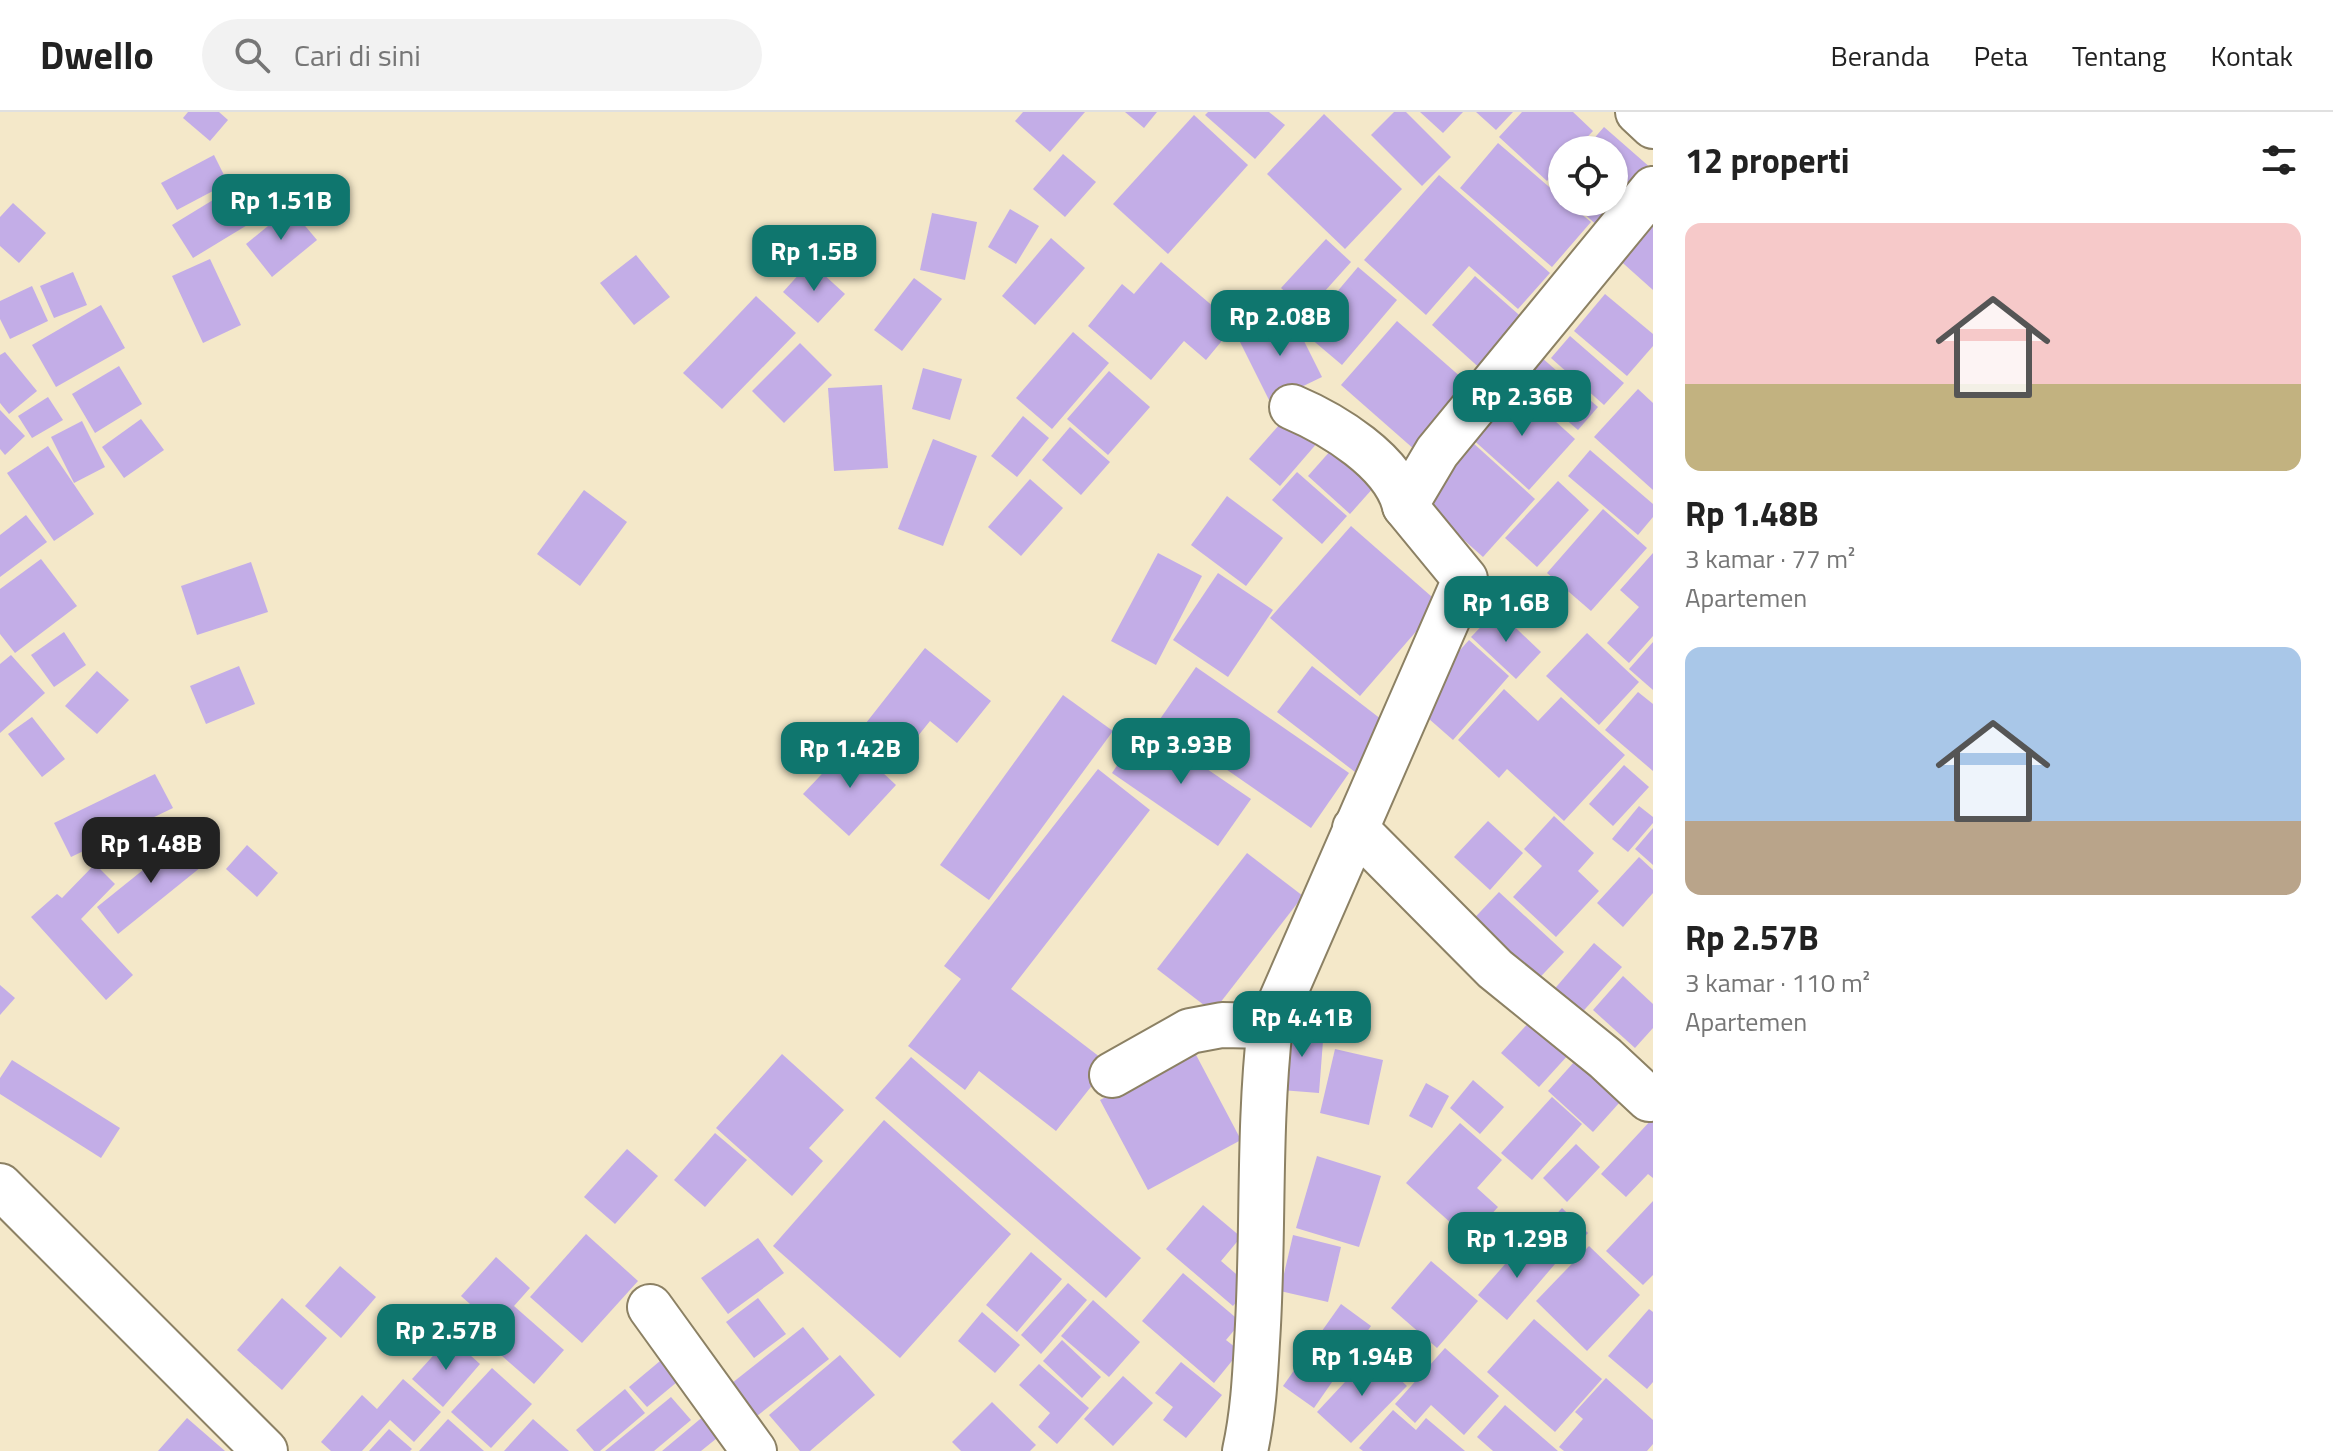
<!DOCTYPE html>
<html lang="id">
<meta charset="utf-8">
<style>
body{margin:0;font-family:"Titillium Web",sans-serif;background:#f2f2f2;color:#222;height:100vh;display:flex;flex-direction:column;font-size:30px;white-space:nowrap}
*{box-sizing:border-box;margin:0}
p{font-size:26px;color:#767676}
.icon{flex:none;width:44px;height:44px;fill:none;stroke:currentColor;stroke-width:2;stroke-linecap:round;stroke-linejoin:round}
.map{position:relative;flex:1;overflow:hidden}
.panel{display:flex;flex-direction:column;background:#fff;width:680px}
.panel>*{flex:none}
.controls{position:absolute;left:1548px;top:24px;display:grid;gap:16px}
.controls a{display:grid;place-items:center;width:80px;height:80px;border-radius:50%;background:#fff;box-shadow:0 2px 6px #0004;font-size:40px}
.price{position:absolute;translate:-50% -68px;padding:0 18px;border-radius:16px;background:#0f766e;color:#fff;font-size:26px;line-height:52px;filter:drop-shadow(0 2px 4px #0008)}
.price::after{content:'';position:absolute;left:50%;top:48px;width:24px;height:18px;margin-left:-12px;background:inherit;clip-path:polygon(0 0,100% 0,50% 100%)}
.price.active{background:#222;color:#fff}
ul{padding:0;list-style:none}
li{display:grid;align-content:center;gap:16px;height:424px;padding:0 32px}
li span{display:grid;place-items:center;height:248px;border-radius:16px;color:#555}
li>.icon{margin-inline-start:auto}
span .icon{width:144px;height:144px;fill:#fffc;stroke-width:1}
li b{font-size:34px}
h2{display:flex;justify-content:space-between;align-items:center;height:96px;padding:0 32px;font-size:34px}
header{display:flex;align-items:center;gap:48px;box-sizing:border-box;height:112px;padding:0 40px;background:#fff;border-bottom:2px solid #e0e0e0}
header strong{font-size:38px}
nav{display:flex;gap:44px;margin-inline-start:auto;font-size:28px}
.search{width:560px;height:72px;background:#f2f2f2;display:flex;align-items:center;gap:20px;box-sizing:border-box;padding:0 28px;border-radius:44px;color:#767676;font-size:30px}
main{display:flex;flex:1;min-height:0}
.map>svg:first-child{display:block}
</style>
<header>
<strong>Dwello</strong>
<div class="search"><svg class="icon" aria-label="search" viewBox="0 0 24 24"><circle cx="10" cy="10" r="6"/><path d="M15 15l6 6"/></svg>Cari di sini</div>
<nav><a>Beranda</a><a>Peta</a><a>Tentang</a><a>Kontak</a></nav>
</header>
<main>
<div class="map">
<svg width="1653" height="1339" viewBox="0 0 1653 1339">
<rect width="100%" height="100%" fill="#f4e8c9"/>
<g fill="#c3ade7">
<path d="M188,0H219L228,8L210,29L183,6Z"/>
<path d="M1023,0H1085L1050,40L1015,9Z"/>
<path d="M1125,0H1157L1144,16Z"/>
<path d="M1208,0H1269L1285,13L1255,47L1205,3Z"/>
<path d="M1394,0H1406L1451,45L1422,74L1371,23Z"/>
<path d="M1420,0H1463L1443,21Z"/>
<path d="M1476,0H1513L1496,18Z"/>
<path d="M1522,0H1573L1593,19L1575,38H1562V53L1547,69L1499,25Z"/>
<path d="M1324,2L1402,77L1345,137L1267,62Z"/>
<path d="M1194,3L1248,53L1168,142L1113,92Z"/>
<path d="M1604,15L1652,57L1600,116L1571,90H1614V38H1584Z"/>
<path d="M1498,31L1562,86V90H1567L1591,110L1552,155L1460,76Z"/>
<path d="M1063,42L1096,70L1065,105L1033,77Z"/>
<path d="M214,43L228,71L177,98L161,71Z"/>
<path d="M1439,63L1550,161L1518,197L1469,154L1426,203L1364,148Z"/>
<path d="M249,66L269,100L193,146L172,113Z"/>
<path d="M13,91L46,121L19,151L0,134V105Z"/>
<path d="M290,96L317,128L272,165L246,132Z"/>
<path d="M1010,97L1039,114L1016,152L988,135Z"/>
<path d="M932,101L977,110L965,168L920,158Z"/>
<path d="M1653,102V178L1615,144Z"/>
<path d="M1051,126L1085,156L1035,213L1002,184Z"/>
<path d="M1326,127L1351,150L1307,199L1281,176Z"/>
<path d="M636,143L670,185L634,213L600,171Z"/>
<path d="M210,147L241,213L203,231L172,164Z"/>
<path d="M810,150L845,182L818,211L783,180Z"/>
<path d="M1161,150L1235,213L1206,248L1184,229L1151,268L1088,214L1122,172L1134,182Z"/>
<path d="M1358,155L1397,188L1342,253L1303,220Z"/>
<path d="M73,160L87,193L54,206L40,174Z"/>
<path d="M1475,164L1527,210L1484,260L1432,213Z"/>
<path d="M914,166L942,187L902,239L874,218Z"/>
<path d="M32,174L48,209L10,227L0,207V189Z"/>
<path d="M1605,182L1653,222V234L1627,264L1574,219Z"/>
<path d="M756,184L796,221L722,297L683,261Z"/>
<path d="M101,193L125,236L56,275L32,233Z"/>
<path d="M1290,201L1322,265L1270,290L1238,226Z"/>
<path d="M1397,209L1471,274L1415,338L1341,273Z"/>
<path d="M1073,220L1109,251L1052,317L1016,286Z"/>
<path d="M1570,224L1624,271L1604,293L1551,246Z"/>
<path d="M800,231L832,263L784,311L752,279Z"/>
<path d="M5,240L37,279L9,302L0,291V243Z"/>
<path d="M1541,245L1598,295L1578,318L1521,269Z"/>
<path d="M119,254L142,292L95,321L72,282Z"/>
<path d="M923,256L962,267L950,308L912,297Z"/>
<path d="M1109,259L1150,295L1108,343L1067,307Z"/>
<path d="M882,273L888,356L834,359L828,276Z"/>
<path d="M1515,273L1575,327L1529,378L1469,324Z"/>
<path d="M1638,277L1653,291V378L1594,325Z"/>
<path d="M48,285L63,308L32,326L18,304Z"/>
<path d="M0,298L25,324L5,343L0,337Z"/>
<path d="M1288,303L1318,330L1280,374L1249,347Z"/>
<path d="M1023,304L1049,326L1017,365L991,344Z"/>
<path d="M141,307L164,338L124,366L102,335Z"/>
<path d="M82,309L105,355L74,371L51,325Z"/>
<path d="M1070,315L1110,350L1081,383L1042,348Z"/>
<path d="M933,327L977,344L943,434L898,417Z"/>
<path d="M1340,328L1382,366L1350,402L1308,364Z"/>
<path d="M1472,330L1535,387L1483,445L1419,388Z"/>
<path d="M48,334L94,402L54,429L7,361Z"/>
<path d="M1590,338L1653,392V405L1638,423L1568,364Z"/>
<path d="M1297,360L1347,404L1322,432L1272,388Z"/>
<path d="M1030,367L1063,396L1021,444L988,415Z"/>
<path d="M1558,369L1589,398L1537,455L1505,426Z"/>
<path d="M584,378L627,410L580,474L537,442Z"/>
<path d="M1227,384L1283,426L1246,474L1191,433Z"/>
<path d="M1603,397L1647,436L1591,499L1547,461Z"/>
<path d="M26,403L47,430L0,465V423Z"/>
<path d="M1351,414L1440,492L1360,584L1270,506Z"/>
<path d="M1158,441L1202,464L1156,553L1111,529Z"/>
<path d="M1653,441V524L1629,551L1607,531L1639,495L1620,478Z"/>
<path d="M41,447L77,494L15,541L0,522V477Z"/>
<path d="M251,450L268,500L197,523L181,474Z"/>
<path d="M1218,461L1273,498L1228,565L1173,528Z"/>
<path d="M1497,498L1541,540L1516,567L1471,525Z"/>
<path d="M64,520L86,553L54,575L31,543Z"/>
<path d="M1587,521L1639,570L1599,613L1546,564Z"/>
<path d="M1469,528L1509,564L1453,628L1412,592Z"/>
<path d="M1653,530V578L1629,557Z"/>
<path d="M925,536L991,589L957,631L930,609L893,655L855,625Z"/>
<path d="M11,543L45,581L0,621V552Z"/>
<path d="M239,554L255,592L206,612L190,574Z"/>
<path d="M1312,554L1390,614L1355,660L1277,600Z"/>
<path d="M1196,555L1349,661L1311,716L1158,610Z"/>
<path d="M97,559L129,588L97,622L65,594Z"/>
<path d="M1504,577L1538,609L1561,585L1625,643L1564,709L1507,657L1499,666L1458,628Z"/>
<path d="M1638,580L1653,592V659L1605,618Z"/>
<path d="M1063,583L1113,619L989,788L940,753Z"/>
<path d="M32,605L65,647L42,665L8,622Z"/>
<path d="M1144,614L1251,687L1218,734L1112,661Z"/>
<path d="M851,631L896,673L849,724L803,682Z"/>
<path d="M1624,653L1649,675L1613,714L1589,692Z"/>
<path d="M1098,657L1150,698L1011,877L1109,952L1056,1019L979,959L965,978L908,934L961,867L944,854Z"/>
<path d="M155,662L173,696L71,745L54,711Z"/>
<path d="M1639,694L1653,705V711L1628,740L1612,727Z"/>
<path d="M1554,704L1594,741L1578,759L1599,779L1556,825L1513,785L1542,754L1524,737Z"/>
<path d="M1488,709L1523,741L1490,778L1454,745Z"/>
<path d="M1653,716V753L1635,737Z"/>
<path d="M184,725L206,751L118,822L97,795Z"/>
<path d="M247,733L278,761L257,785L226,757Z"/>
<path d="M1247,741L1303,784L1213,900L1157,857Z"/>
<path d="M1639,745L1653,758V781L1623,815L1597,791Z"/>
<path d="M95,752L115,772L81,807L133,863L106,888L31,805L57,782L62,786Z"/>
<path d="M1499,780L1564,840L1528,878L1463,818Z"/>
<path d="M1594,831L1622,855L1572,912L1545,888Z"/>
<path d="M1623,864L1653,892V916L1635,936L1593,898Z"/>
<path d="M0,873L15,886L0,903Z"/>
<path d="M1542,896L1580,930L1539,975L1501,941Z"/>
<path d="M1286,913L1324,916L1319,981L1281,978Z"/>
<path d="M1335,937L1383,948L1369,1013L1320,1001Z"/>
<path d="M1194,939L1241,1028L1148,1078L1100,988Z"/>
<path d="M1584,939L1629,980L1593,1020L1548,979Z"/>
<path d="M782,942L844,998L809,1036L823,1049L792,1084L716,1016Z"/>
<path d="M911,945L1141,1146L1106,1186L875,986Z"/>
<path d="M12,948L120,1016L101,1046L0,982V966Z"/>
<path d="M1473,968L1504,995L1480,1022L1450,996Z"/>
<path d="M1426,971L1449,984L1432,1016L1409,1004Z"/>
<path d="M1552,985L1582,1012L1532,1068L1501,1041Z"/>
<path d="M1653,1006V1066L1648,1062L1626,1085L1601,1062Z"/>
<path d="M884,1008L1011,1122L900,1246L773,1134Z"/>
<path d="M1460,1011L1502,1048L1477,1076L1498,1095L1469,1127L1406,1071Z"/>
<path d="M715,1021L747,1048L705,1095L674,1068Z"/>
<path d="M1576,1032L1600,1055L1567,1090L1543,1066Z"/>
<path d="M627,1037L658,1064L615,1112L584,1085Z"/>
<path d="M1317,1044L1381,1064L1359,1135L1296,1116Z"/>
<path d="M1653,1089V1163L1643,1173L1606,1139Z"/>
<path d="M1203,1093L1241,1125L1221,1149L1250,1174L1233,1194L1166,1137Z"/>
<path d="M1562,1096L1588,1121L1562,1149L1536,1124Z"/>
<path d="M586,1122L638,1169L582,1231L530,1185Z"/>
<path d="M1293,1123L1341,1135L1328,1190L1280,1179Z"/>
<path d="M758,1126L784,1161L728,1202L701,1166Z"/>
<path d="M1527,1127L1555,1152L1507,1208L1478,1183Z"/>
<path d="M1589,1134L1640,1183L1587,1239L1536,1189Z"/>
<path d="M1031,1140L1062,1167L1017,1220L986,1193Z"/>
<path d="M496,1145L530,1176L514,1194L564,1238L534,1272L476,1221L488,1208L461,1184Z"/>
<path d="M1431,1149L1478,1189L1437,1236L1391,1196Z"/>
<path d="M340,1154L376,1185L341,1226L305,1194Z"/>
<path d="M1183,1161L1241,1210L1226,1228L1240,1239L1214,1271L1142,1209Z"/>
<path d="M1068,1171L1087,1188L1041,1242L1021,1223Z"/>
<path d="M282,1186L327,1226L282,1278L237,1238Z"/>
<path d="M758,1186L786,1222L754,1246L726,1210Z"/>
<path d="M1093,1188L1140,1230L1109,1265L1061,1224Z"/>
<path d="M1341,1192L1371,1214L1314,1296L1283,1274Z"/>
<path d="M1649,1197L1653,1200V1270L1647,1277L1608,1244Z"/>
<path d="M982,1200L1020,1233L995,1261L958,1229Z"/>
<path d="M1534,1207L1602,1267L1555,1320L1487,1260Z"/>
<path d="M803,1215L829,1247L757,1304L732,1271Z"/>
<path d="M450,1225L480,1252L443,1295L412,1267Z"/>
<path d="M1062,1228L1101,1265L1082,1286L1043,1249Z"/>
<path d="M1445,1236L1499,1284L1464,1323L1431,1293L1415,1311L1395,1292Z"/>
<path d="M1372,1241L1407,1274L1351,1331L1317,1300Z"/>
<path d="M840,1243L875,1283L810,1339H800L769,1303Z"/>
<path d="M666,1244L683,1265L647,1295L629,1275Z"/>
<path d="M1181,1250L1222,1283L1186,1326L1163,1308L1173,1295L1155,1281Z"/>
<path d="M1039,1252L1089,1296L1057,1332L1038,1315L1050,1301L1019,1273Z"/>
<path d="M492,1256L532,1292L491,1336L451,1300Z"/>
<path d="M1123,1264L1153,1291L1113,1334L1084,1307Z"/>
<path d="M1606,1266L1653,1308V1332L1647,1339H1564L1559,1335L1583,1307L1575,1300Z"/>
<path d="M403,1267L441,1300L414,1330L390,1308L362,1339H331L321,1330L362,1283L377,1297Z"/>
<path d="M625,1277L645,1301L600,1339H594L576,1318Z"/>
<path d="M671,1285L691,1308L654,1339H605Z"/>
<path d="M992,1290L1036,1333L1030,1339H961L952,1330Z"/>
<path d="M1505,1293L1558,1339H1493L1477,1325Z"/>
<path d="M1393,1298L1416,1318L1426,1306L1465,1339H1363L1359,1336Z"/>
<path d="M705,1303L722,1322L701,1339H662Z"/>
<path d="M187,1306L225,1339H158Z"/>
<path d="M448,1307L484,1339H419Z"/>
<path d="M533,1307L569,1339H504Z"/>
<path d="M389,1317L412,1337L410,1339H369Z"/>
</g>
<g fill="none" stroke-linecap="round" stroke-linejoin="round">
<defs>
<g id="minor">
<path d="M1292,295C1332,312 1394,349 1405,394"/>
<path d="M1355,716L1495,857L1605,946L1649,987"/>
<path d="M1112,963L1190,919L1222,913L1270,914"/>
<path d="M0,1074L265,1339"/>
<path d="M650,1195L754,1339"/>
<path d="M1245,1339C1253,1303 1255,1267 1257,1230C1264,1125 1258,1019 1270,914L1465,467L1405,394L1437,340L1653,77"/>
</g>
<path id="major" d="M1638,0L1653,14"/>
</defs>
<use href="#minor" stroke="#8c8164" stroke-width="48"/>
<use href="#major" stroke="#8c8164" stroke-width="48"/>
<use href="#minor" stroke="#fff" stroke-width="44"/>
<use href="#major" stroke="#fff" stroke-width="44"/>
</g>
</svg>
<div class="controls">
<a><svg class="icon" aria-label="locate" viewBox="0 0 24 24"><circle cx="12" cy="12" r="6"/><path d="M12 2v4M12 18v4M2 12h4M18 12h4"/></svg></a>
</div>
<b class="price" style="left:281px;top:130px">Rp 1.51B</b>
<b class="price" style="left:814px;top:181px">Rp 1.5B</b>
<b class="price" style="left:1280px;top:246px">Rp 2.08B</b>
<b class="price" style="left:1522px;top:326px">Rp 2.36B</b>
<b class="price" style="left:1506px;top:532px">Rp 1.6B</b>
<b class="price" style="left:1181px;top:674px">Rp 3.93B</b>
<b class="price" style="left:850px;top:678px">Rp 1.42B</b>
<b class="price active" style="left:151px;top:773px">Rp 1.48B</b>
<b class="price" style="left:1302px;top:947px">Rp 4.41B</b>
<b class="price" style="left:1517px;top:1168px">Rp 1.29B</b>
<b class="price" style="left:446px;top:1260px">Rp 2.57B</b>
<b class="price" style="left:1362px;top:1286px">Rp 1.94B</b>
</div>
<section class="panel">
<h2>12 properti<svg class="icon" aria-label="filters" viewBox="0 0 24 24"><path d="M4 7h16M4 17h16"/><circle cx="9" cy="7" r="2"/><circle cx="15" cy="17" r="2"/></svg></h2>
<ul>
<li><span style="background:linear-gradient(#f6c9c9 65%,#c2b280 0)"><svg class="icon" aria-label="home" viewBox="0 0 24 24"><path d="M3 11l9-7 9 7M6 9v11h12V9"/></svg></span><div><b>Rp 1.48B</b><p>3 kamar · 77 m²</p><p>Apartemen</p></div></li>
<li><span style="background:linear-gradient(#a9c7e8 70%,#b9a48a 0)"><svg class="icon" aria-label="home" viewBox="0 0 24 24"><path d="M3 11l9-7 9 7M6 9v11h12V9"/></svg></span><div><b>Rp 2.57B</b><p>3 kamar · 110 m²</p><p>Apartemen</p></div></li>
</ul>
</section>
</main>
